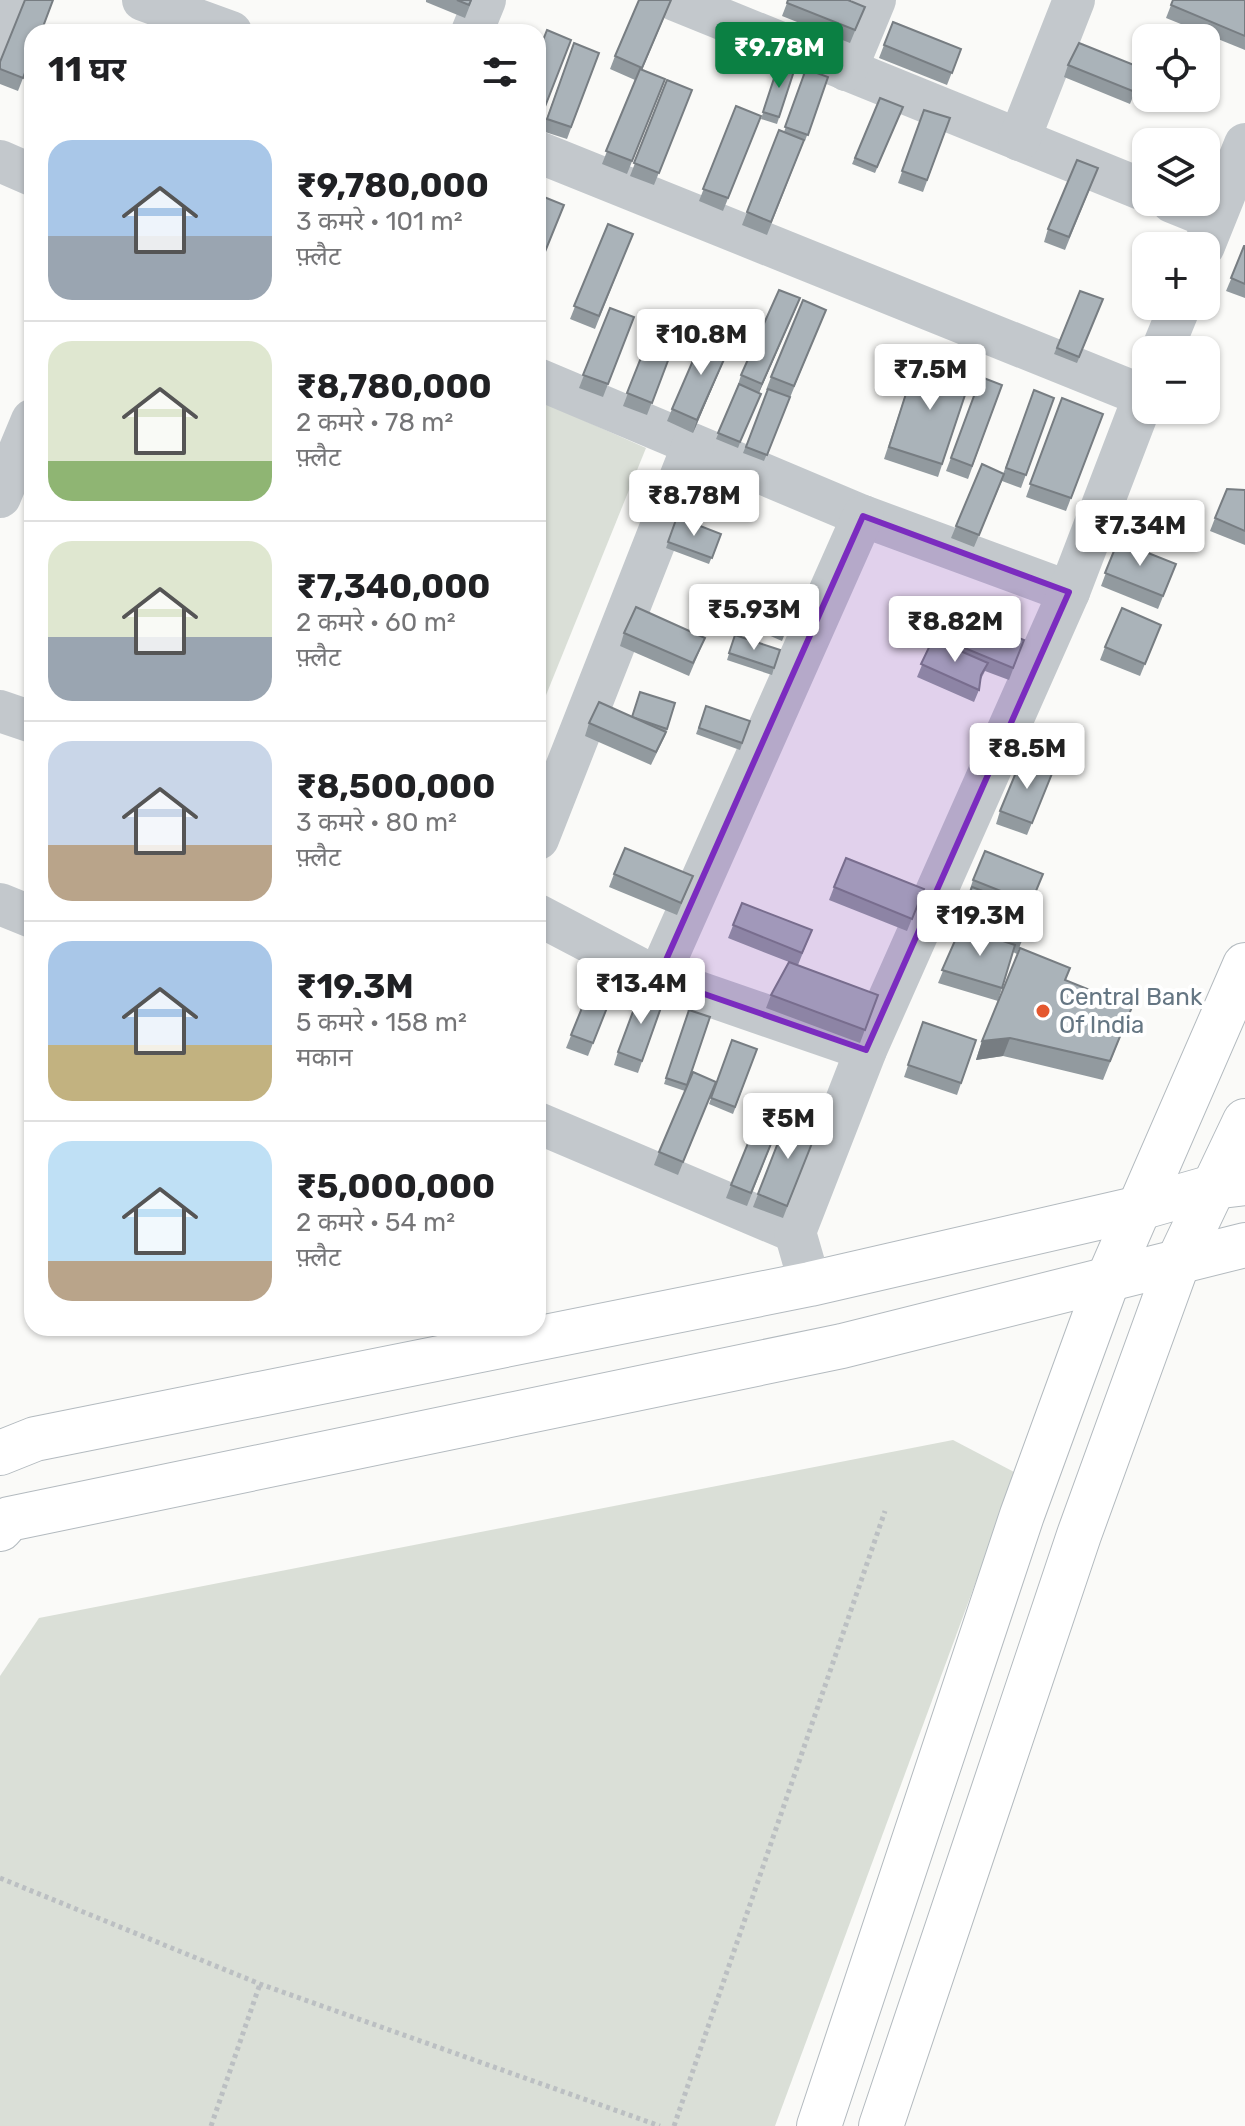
<!DOCTYPE html>
<html lang="hi">
<meta charset="utf-8">
<style>
body{margin:0;font-family:Rubik,"Noto Sans Devanagari",sans-serif;background:#f6f6f6;color:#202124;height:100vh;display:flex;flex-direction:column;font-size:30px;white-space:nowrap}
*{box-sizing:border-box;margin:0}
p{font-size:26px;color:#757577}
.icon{flex:none;width:44px;height:44px;fill:none;stroke:currentColor;stroke-width:2;stroke-linecap:round;stroke-linejoin:round}
.map{position:relative;flex:1;overflow:hidden}
.drawer{position:absolute;left:24px;top:24px;width:522px;height:1312px;display:flex;flex-direction:column;background:#fff;border-radius:24px;box-shadow:0 2px 6px #0004}
.drawer>*{flex:none}
.fabs{position:absolute;left:1132px;top:24px;display:grid;gap:16px}
.fabs a{display:grid;place-items:center;width:88px;height:88px;border-radius:16px;background:#fff;box-shadow:0 2px 6px #0004;font-size:40px}
.price{position:absolute;translate:-50% -68px;padding:0 18px;border-radius:8px;background:#fff;color:#222;font-size:26px;line-height:52px;filter:drop-shadow(0 2px 4px #0008)}
.price::after{content:'';position:absolute;left:50%;top:48px;width:24px;height:18px;margin-left:-12px;background:inherit;clip-path:polygon(0 0,100% 0,50% 100%)}
.price.on{background:#0b8043;color:#fff}
ul{padding:0;list-style:none}
li{display:flex;align-items:center;gap:24px;height:200px;padding:0 24px}
li+li{border-top:2px solid #e0e0e0}
li span{display:grid;place-items:center;flex:none;width:224px;height:160px;border-radius:24px;color:#555}
li>.icon{margin-inline-start:auto}
span .icon{width:96px;height:96px;fill:#fffc;stroke-width:1}
li b{font-size:34px}
h2{display:flex;justify-content:space-between;align-items:center;height:96px;padding:0 24px;font-size:34px}
.map>svg:first-child{display:block}
</style>
<div class="map">
<svg width="1245" height="2126" viewBox="0 0 1245 2126">
<rect width="100%" height="100%" fill="#fafaf8"/>
<g fill="#dadfd7">
<path d="M538,400L646,448L538,715Z"/>
<path d="M953,1440L1016,1473L775,2126H0V1676L39,1618Z"/>
</g>
<g fill="none" stroke-linecap="round" stroke-linejoin="round">
<defs>
<g id="secondary">
<path d="M0,1453L35,1439L810,1284L1136,1209L1213,1187L1245,1183"/>
<path d="M0,1529L9,1519L842,1346L1245,1245"/>
<path d="M819,2126L1022,1515L1107,1282L1245,965"/>
<path d="M881,2126L1079,1535L1178,1262L1245,1121"/>
</g>
</defs>
<use href="#secondary" stroke="#b3babf" stroke-width="46"/>
<g stroke="#bbbfc2" stroke-width="5" stroke-dasharray="4 4" stroke-linecap="butt">
<path d="M0,1878L260,1984L660,2126"/>
<path d="M211,2126L260,1984"/>
<path d="M674,2126L885,1511"/>
</g>
<g stroke="#c3c8cc" stroke-width="42">
<path d="M143,0L231,32"/>
<path d="M675,0L1146,191"/>
<path d="M472,32L485,0"/>
<path d="M0,42L17,0"/>
<path d="M846,70L875,0"/>
<path d="M1019,140L1074,0"/>
<path d="M538,152L1144,396"/>
<path d="M0,161L32,175"/>
<path d="M1172,202L1214,219"/>
<path d="M1204,246L1245,144"/>
<path d="M1162,350L1180,306"/>
<path d="M538,379L863,516L1069,592"/>
<path d="M0,497L32,420"/>
<path d="M0,711L32,722"/>
<path d="M538,839L693,445"/>
<path d="M0,904L32,917"/>
<path d="M538,915L658,978L866,1050"/>
<path d="M658,978L863,516"/>
<path d="M538,1123L795,1232"/>
<path d="M810,1284L795,1232L866,1050L1069,592L1146,391"/>
</g>
<use href="#secondary" stroke="#fff" stroke-width="44"/>
</g>
<g fill="#929a9f">
<path d="M426,0H472L465,18L426,2Z"/>
<path d="M1173,0H1245V50L1166,18Z"/>
<path d="M787,3L860,19L850,43L782,16Z"/>
<path d="M667,11L642,70L665,79L627,174L602,164L635,80L610,69L615,56Z"/>
<path d="M574,43L599,53L567,139L542,131Z"/>
<path d="M884,45L961,49L947,85L879,58Z"/>
<path d="M32,55L18,91L0,84V62Z"/>
<path d="M779,63L795,68L777,124L761,119Z"/>
<path d="M1068,65L1144,69L1130,104L1064,77Z"/>
<path d="M806,69L828,77L805,141H804L767,235L742,225L779,130L784,132Z"/>
<path d="M667,80L692,90L654,185L630,176Z"/>
<path d="M880,98L903,107L875,173L852,164Z"/>
<path d="M736,106L761,116L723,211L699,201Z"/>
<path d="M924,110L950,118L923,192L898,183Z"/>
<path d="M1093,181L1065,250L1044,242L1048,229Z"/>
<path d="M608,224L633,234L595,329L570,319Z"/>
<path d="M1245,246V298L1226,291Z"/>
<path d="M1080,291L1103,299L1077,363L1054,354Z"/>
<path d="M800,298L759,393L738,448L716,439L737,388L741,375Z"/>
<path d="M610,308L634,317L603,397L579,388Z"/>
<path d="M821,322L764,461L743,453L768,390H766L771,377Z"/>
<path d="M654,325L678,334L647,415L623,406Z"/>
<path d="M730,346L693,433L667,421L672,409Z"/>
<path d="M917,359L971,377L938,477L884,459Z"/>
<path d="M981,377L1002,385L968,479L946,471Z"/>
<path d="M1034,390L1054,398L1021,488L1002,481L974,547L951,538L956,526L1003,474Z"/>
<path d="M1062,398L1103,414L1066,511L1026,497Z"/>
<path d="M1245,490V545L1210,531L1215,518Z"/>
<path d="M677,517L721,534L709,564L666,548Z"/>
<path d="M1118,541L1176,564L1158,609L1101,586Z"/>
<path d="M750,594L793,613L782,641L738,622Z"/>
<path d="M939,606L1024,640L1009,680L985,671L980,681L979,690L974,702L917,677L929,648L924,646Z"/>
<path d="M624,633L705,638L689,676L620,646Z"/>
<path d="M735,635L774,668L772,675L727,660Z"/>
<path d="M1156,637L1140,676L1100,660L1105,647Z"/>
<path d="M675,703L665,736L651,765L585,736L589,723L632,717Z"/>
<path d="M706,706L750,721L740,750L696,734Z"/>
<path d="M1053,771L1027,835L996,824L1000,811Z"/>
<path d="M614,874L693,876L677,915L609,887Z"/>
<path d="M1043,874L1030,908L1033,910L1017,954L1013,952L998,1001L938,983L959,932L956,931L973,880Z"/>
<path d="M834,887L924,889L907,931L829,900Z"/>
<path d="M742,903L812,930L798,965L878,995L860,1043L766,1008L771,995L789,962L728,938Z"/>
<path d="M599,966L620,975L588,1056L566,1048Z"/>
<path d="M1066,980L1125,1025L1103,1080L1003,1056L976,1060L982,1041Z"/>
<path d="M664,999L638,1073L614,1065L618,1052Z"/>
<path d="M689,1010L710,1017L685,1091L664,1084Z"/>
<path d="M923,1022L976,1040L957,1095L904,1077Z"/>
<path d="M732,1040L757,1049L733,1114L709,1104Z"/>
<path d="M716,1082L678,1175L654,1165L659,1152Z"/>
<path d="M786,1107L747,1206L726,1198L731,1185Z"/>
<path d="M788,1117L818,1128L783,1218L753,1207Z"/>
</g>
<g fill="#777d82">
<path d="M800,298L795,311L757,397L762,384Z"/>
<path d="M730,346L725,358L693,433L697,420Z"/>
<path d="M1010,1038L1003,1056L976,1060L982,1041Z"/>
</g>
<g fill="#aab3b9" stroke="#777d82" stroke-width="2">
<path d="M25,0H53L41,32H32V54L23,78L0,69V62Z"/>
<path d="M457,0H471L469,5Z"/>
<path d="M639,0H671L642,68L615,56Z"/>
<path d="M788,0H848L865,7L855,30L787,3Z"/>
<path d="M1173,0H1245V36L1171,5Z"/>
<path d="M893,22L961,49L952,73L884,45Z"/>
<path d="M547,30L571,40L539,122L538,53Z"/>
<path d="M574,43L599,53L571,127L547,119Z"/>
<path d="M1079,43L1144,69L1135,92L1068,65Z"/>
<path d="M779,63L795,68L779,117L763,112Z"/>
<path d="M640,69L665,79L632,161L606,151Z"/>
<path d="M806,69L828,77L808,135L785,127Z"/>
<path d="M667,80L692,90L659,173L634,163Z"/>
<path d="M880,98L903,107L877,167L855,158Z"/>
<path d="M736,106L761,116L728,198L703,189Z"/>
<path d="M924,110L950,118L927,180L902,171Z"/>
<path d="M779,130L804,140L771,222L747,212Z"/>
<path d="M1077,160L1098,168L1069,237L1048,229Z"/>
<path d="M539,195L564,205L538,269V197Z"/>
<path d="M608,224L633,234L599,316L574,306Z"/>
<path d="M1244,246H1245V284L1231,278Z"/>
<path d="M779,290L800,298L762,384L741,375Z"/>
<path d="M1080,291L1103,299L1079,357L1057,348Z"/>
<path d="M803,300L826,310L794,386L771,377Z"/>
<path d="M610,308L634,317L608,384L583,375Z"/>
<path d="M654,325L678,334L652,403L627,393Z"/>
<path d="M704,335L730,346L697,420L672,409Z"/>
<path d="M917,359L971,377L942,464L889,447Z"/>
<path d="M981,377L1002,385L972,466L951,458Z"/>
<path d="M739,384L761,394L740,442L718,433Z"/>
<path d="M768,389L790,397L767,455L746,447Z"/>
<path d="M1034,390L1054,398L1026,475L1006,468Z"/>
<path d="M1062,398L1103,414L1071,498L1030,484Z"/>
<path d="M982,464L1004,474L979,535L956,526Z"/>
<path d="M1227,489L1245,490V531L1215,518Z"/>
<path d="M677,517L721,534L712,558L668,542Z"/>
<path d="M1118,541L1176,564L1163,596L1105,573Z"/>
<path d="M750,594L793,613L784,634L740,616Z"/>
<path d="M939,606L1024,640L1013,668L928,633Z"/>
<path d="M636,607L705,638L693,663L624,633Z"/>
<path d="M1122,608L1161,625L1145,664L1105,647Z"/>
<path d="M735,635L780,650L774,668L729,653Z"/>
<path d="M933,639L988,663L981,675L979,690L921,664Z"/>
<path d="M640,692L675,703L667,729L632,717Z"/>
<path d="M599,702L666,732L656,752L589,723Z"/>
<path d="M706,706L750,721L742,743L699,728Z"/>
<path d="M1022,758L1053,771L1032,823L1000,811Z"/>
<path d="M625,848L693,876L681,903L614,874Z"/>
<path d="M985,851L1043,874L1031,903L973,880Z"/>
<path d="M846,858L924,889L912,919L834,887Z"/>
<path d="M972,887L1033,910L1021,941L960,918Z"/>
<path d="M742,903L812,930L802,953L733,925Z"/>
<path d="M961,927L1015,945L1002,988L942,970Z"/>
<path d="M1020,948L1070,968L1065,980L1132,1007L1110,1061L1010,1038L982,1041Z"/>
<path d="M789,962L878,995L865,1030L771,995Z"/>
<path d="M599,966L620,975L593,1043L571,1035Z"/>
<path d="M641,990L664,999L642,1061L618,1052Z"/>
<path d="M689,1010L710,1017L687,1085L666,1078Z"/>
<path d="M923,1022L976,1040L961,1083L908,1065Z"/>
<path d="M732,1040L757,1049L735,1107L711,1098Z"/>
<path d="M693,1072L716,1082L683,1162L659,1152Z"/>
<path d="M766,1099L786,1107L751,1193L731,1185Z"/>
<path d="M788,1117L818,1128L787,1206L758,1194Z"/>
</g>
<path fill="#7b2cbf" fill-opacity="0.2" stroke="#7b2cbf" stroke-width="6" stroke-linejoin="round" d="M863,516L1069,592L866,1050L658,978Z"/>
<circle fill="#e4572e" stroke="#fff" stroke-width="3" cx="1043" cy="1011" r="8"/>
<g text-anchor="middle" dominant-baseline="central" stroke-width="8" stroke-linejoin="round" paint-order="stroke">
<g font-size="24" fill="#657683" stroke="#fff" text-anchor="start">
<text x="1059" y="997">Central Bank<tspan x="1059" dy="28">Of India</tspan></text>
</g>
</g>
</svg>
<div class="fabs">
<a><svg class="icon" aria-label="locate" viewBox="0 0 24 24"><circle cx="12" cy="12" r="6"/><path d="M12 2v4M12 18v4M2 12h4M18 12h4"/></svg></a>
<a><svg class="icon" aria-label="layers" viewBox="0 0 24 24"><path d="M12 4l9 5-9 5-9-5zM3 14l9 5 9-5"/></svg></a>
<a>+</a>
<a>−</a>
</div>
<b class="price on" style="left:779px;top:90px">₹9.78M</b>
<b class="price" style="left:701px;top:377px">₹10.8M</b>
<b class="price" style="left:930px;top:412px">₹7.5M</b>
<b class="price" style="left:694px;top:538px">₹8.78M</b>
<b class="price" style="left:1140px;top:568px">₹7.34M</b>
<b class="price" style="left:754px;top:652px">₹5.93M</b>
<b class="price" style="left:955px;top:664px">₹8.82M</b>
<b class="price" style="left:1027px;top:791px">₹8.5M</b>
<b class="price" style="left:980px;top:958px">₹19.3M</b>
<b class="price" style="left:641px;top:1026px">₹13.4M</b>
<b class="price" style="left:788px;top:1161px">₹5M</b>
<section class="drawer">
<h2>11 घर<svg class="icon" aria-label="filters" viewBox="0 0 24 24"><path d="M4 7h16M4 17h16"/><circle cx="9" cy="7" r="2"/><circle cx="15" cy="17" r="2"/></svg></h2>
<ul>
<li><span style="background:linear-gradient(#a9c7e8 60%,#9aa5b1 0)"><svg class="icon" aria-label="home" viewBox="0 0 24 24"><path d="M3 11l9-7 9 7M6 9v11h12V9"/></svg></span><div><b>₹9,780,000</b><p>3 कमरे · 101 m²</p><p>फ़्लैट</p></div></li>
<li><span style="background:linear-gradient(#dfe7d0 75%,#8fb573 0)"><svg class="icon" aria-label="home" viewBox="0 0 24 24"><path d="M3 11l9-7 9 7M6 9v11h12V9"/></svg></span><div><b>₹8,780,000</b><p>2 कमरे · 78 m²</p><p>फ़्लैट</p></div></li>
<li><span style="background:linear-gradient(#dfe7d0 60%,#9aa5b1 0)"><svg class="icon" aria-label="home" viewBox="0 0 24 24"><path d="M3 11l9-7 9 7M6 9v11h12V9"/></svg></span><div><b>₹7,340,000</b><p>2 कमरे · 60 m²</p><p>फ़्लैट</p></div></li>
<li><span style="background:linear-gradient(#c9d6e8 65%,#b9a48a 0)"><svg class="icon" aria-label="home" viewBox="0 0 24 24"><path d="M3 11l9-7 9 7M6 9v11h12V9"/></svg></span><div><b>₹8,500,000</b><p>3 कमरे · 80 m²</p><p>फ़्लैट</p></div></li>
<li><span style="background:linear-gradient(#a9c7e8 65%,#c2b280 0)"><svg class="icon" aria-label="home" viewBox="0 0 24 24"><path d="M3 11l9-7 9 7M6 9v11h12V9"/></svg></span><div><b>₹19.3M</b><p>5 कमरे · 158 m²</p><p>मकान</p></div></li>
<li><span style="background:linear-gradient(#bfe0f5 75%,#b9a48a 0)"><svg class="icon" aria-label="home" viewBox="0 0 24 24"><path d="M3 11l9-7 9 7M6 9v11h12V9"/></svg></span><div><b>₹5,000,000</b><p>2 कमरे · 54 m²</p><p>फ़्लैट</p></div></li>
</ul>
</section>
</div>
